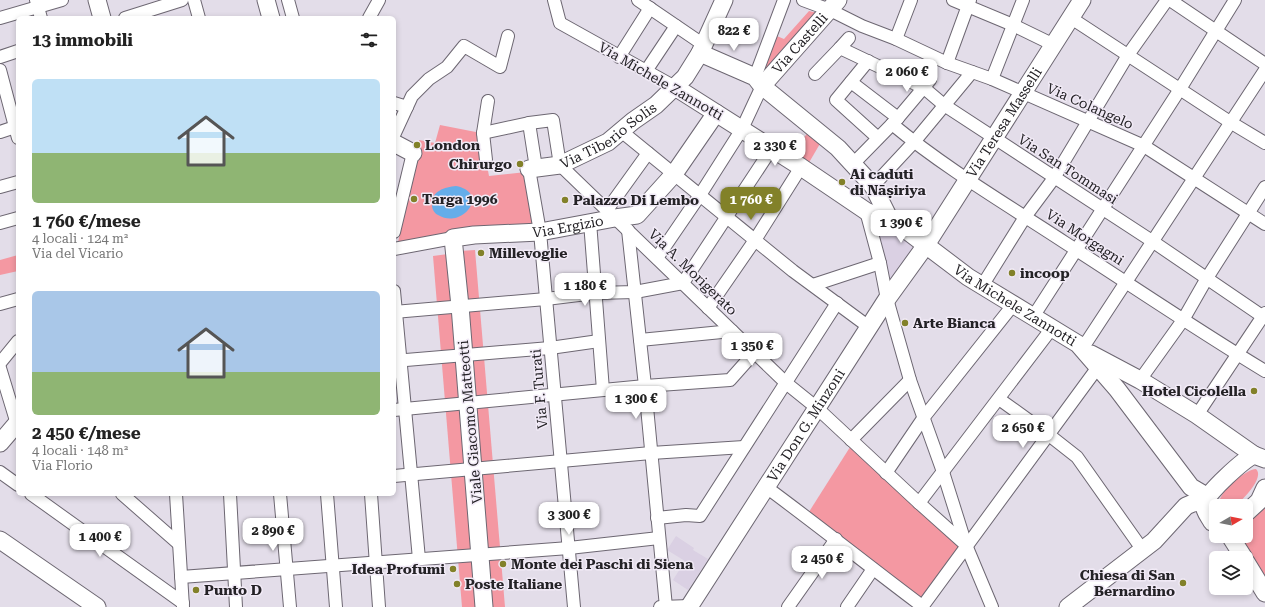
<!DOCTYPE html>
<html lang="it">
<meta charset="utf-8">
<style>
body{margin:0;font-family:"Roboto Serif",serif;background:#f6f6f6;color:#222;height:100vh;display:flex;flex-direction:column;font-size:15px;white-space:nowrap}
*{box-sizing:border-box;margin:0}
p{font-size:13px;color:#767676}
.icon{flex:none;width:22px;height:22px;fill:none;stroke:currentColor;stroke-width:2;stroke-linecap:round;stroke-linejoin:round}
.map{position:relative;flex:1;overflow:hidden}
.drawer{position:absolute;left:16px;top:16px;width:380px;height:480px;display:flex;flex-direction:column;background:#fff;border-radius:6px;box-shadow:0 2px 6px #0003}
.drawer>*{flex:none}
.needle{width:26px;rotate:80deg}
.controls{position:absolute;left:1209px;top:499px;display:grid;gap:8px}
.controls a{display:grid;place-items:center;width:44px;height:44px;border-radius:6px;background:#fff;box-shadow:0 2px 6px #0003;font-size:20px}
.price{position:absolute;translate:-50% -34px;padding:0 9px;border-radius:8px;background:#fff;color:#222;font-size:13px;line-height:26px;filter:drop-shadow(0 1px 2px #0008)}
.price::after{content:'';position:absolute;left:50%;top:24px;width:12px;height:9px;margin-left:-6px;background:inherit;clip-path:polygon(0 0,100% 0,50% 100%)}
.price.selected{background:#828129;color:#fff}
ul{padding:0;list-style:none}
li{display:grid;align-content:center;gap:8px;height:212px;padding:0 16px}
li span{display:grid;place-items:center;height:124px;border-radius:6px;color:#555}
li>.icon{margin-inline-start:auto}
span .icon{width:72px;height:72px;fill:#fffc;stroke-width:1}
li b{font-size:17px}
h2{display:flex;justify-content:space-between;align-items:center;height:48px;padding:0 16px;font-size:17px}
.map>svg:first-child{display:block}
</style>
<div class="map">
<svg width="1265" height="607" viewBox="0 0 1265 607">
<rect width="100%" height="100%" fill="#e3dde9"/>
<g fill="#dad0e3">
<path d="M873,215L924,245L888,291Z"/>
<path d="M676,536L694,548L693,550L708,559L688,590L673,580L685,561L667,550Z"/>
</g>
<g fill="#f498a2">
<path d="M809,11L822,14L762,83L755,77L772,34L784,39Z"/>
<path d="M440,125L481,133L489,176L526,172L534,229L449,233L398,242L417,162L419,140L435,143Z"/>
<path d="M810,129L821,142L807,166L793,154Z"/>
<path d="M475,250L505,607H490L460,251Z"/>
<path d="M448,254L478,607H462L433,256Z"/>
<path d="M18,255V271L0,275V260Z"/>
<path d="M852,444L963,546L922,603L807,515Z"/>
<path d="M1256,469C1265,477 1243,500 1235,506H1220C1219,503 1219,500 1221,497C1226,487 1245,470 1256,469Z"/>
<path d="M1265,507V581L1240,536H1246V525Z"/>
</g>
<path fill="#65ade9" d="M456,186C491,193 462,230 438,215C434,213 432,209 432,205C431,191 445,187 456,186Z"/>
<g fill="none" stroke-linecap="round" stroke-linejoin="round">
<defs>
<g id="street">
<path d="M36,0L41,18"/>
<path d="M194,0L199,18"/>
<path d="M288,0L293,18"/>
<path d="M554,0L560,23L675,87"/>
<path d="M638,0L704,45"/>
<path d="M803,0L830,10L862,26L896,39L947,63L992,79L1144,146L1265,224"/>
<path d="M953,0L1013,25L1054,45"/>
<path d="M1170,0L1265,64"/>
<path d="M0,18L62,0"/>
<path d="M125,18L182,0"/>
<path d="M369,18L379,0"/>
<path d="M1071,18L1230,122L1265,143"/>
<path d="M896,39L911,0"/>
<path d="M840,48L849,38"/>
<path d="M0,57L18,51"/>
<path d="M619,57L650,8"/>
<path d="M868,61L836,100L878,138"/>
<path d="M947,63L970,0"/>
<path d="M0,70L18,138"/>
<path d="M646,71L676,26"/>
<path d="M815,74L840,48L924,88L944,105L1152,241L1265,318"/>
<path d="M755,77L784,0"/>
<path d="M992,79L1023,0"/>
<path d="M851,82L898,118"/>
<path d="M394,103L407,107"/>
<path d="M529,123L536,168"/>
<path d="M892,124C945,168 1006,204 1064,242C1131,285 1197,330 1265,371"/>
<path d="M621,131L793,271L869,327"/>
<path d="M0,132L18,126"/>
<path d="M483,133L529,123L553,120L560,165L786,383L817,408L919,503L966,545"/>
<path d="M394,135L412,96L429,79L447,67L464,46L500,67L508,36"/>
<path d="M486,160L483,133L488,101"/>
<path d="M852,165L898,118L930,80"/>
<path d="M529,169L540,232L574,607"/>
<path d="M873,186L914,142L972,72"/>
<path d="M0,187L18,182"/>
<path d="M607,210L648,153"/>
<path d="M866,211L880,263L887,299L910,380L943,472L966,545L992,607"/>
<path d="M590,222L603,390"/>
<path d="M0,223L18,218"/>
<path d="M628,230L645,386L666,607"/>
<path d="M394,232L413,153"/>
<path d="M394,249L453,238"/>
<path d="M657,258L700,195L742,129L762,86"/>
<path d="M813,285L880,263"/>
<path d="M982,286L1025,217L1054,178L1128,55L1167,0"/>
<path d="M394,291L419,559"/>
<path d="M0,304L18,299"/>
<path d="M708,308L755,240L801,167"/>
<path d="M394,312L546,299L595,293L635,292L683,283L772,148"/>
<path d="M1033,317L1180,89L1235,0"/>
<path d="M640,340L732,331"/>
<path d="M1082,349L1265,70"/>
<path d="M394,361L550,348L599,341"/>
<path d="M0,363L18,341"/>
<path d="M0,368L17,424"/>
<path d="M1140,380L1183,320L1207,278L1265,187"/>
<path d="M999,399L1049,435L1077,457L1142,549"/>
<path d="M394,410L645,386L730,380L754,353"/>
<path d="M1197,415L1265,313"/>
<path d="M851,440L910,380"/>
<path d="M0,472L18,485"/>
<path d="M886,473L924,417L1013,305"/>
<path d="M394,476L651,453L744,447"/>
<path d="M766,487C819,526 870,567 922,606"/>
<path d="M31,494L183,603"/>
<path d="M122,494L179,544"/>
<path d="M176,494L183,607"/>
<path d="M230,494L236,607"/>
<path d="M280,494L290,607"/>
<path d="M327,494L336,607"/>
<path d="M371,494L379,607"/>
<path d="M919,503L1052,328"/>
<path d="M657,518L686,515L700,516L837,303"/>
<path d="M181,577L569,548L659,538"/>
<path d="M660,607L690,606"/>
<path d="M788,607L836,539"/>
<path d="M847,607L873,569"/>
<path d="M922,607L1098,367"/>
</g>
<g id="secondary">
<path d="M97,0L102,18"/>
<path d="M266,0L271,18"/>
<path d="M700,53L755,77L762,86L838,148L873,186L890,220"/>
<path id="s1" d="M762,86L838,0"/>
<path id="s2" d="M675,87L801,167L866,211L898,224L968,277L1078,344L1117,389L1191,487L1208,497"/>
<path d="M394,143L413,153"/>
<path id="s3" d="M529,169L560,165L608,142L633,121L656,105L685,77L700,53L724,0"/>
<path d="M1091,354L1140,380L1197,415L1254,455"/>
<path d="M0,443L18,422"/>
<path d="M1246,513L1259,501L1265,488"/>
<path d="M1212,522C1208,515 1203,510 1205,502C1207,493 1244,459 1254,455L1265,459"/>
<path d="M1230,536L1244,558"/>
<path d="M0,540L97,607"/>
<path d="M1246,562L1265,593"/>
<path id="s4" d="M484,607L460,306L453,238L474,235L540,232L615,218L637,215L674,174L716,113"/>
<path id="s5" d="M689,607L887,299L926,245L1082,0"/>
<path d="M1068,607L1154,541L1186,506L1193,503L1205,501"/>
</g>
</defs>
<use href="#street" stroke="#6d6772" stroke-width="14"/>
<use href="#secondary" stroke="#6d6772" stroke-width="19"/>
<use href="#street" stroke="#fff" stroke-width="12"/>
<use href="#secondary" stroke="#fff" stroke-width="17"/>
</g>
<g fill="#828129" stroke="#f1eaf6" stroke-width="1.5">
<circle cx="417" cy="145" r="4"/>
<circle cx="520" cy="164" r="4"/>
<circle cx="842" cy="182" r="4"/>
<circle cx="414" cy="199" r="4"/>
<circle cx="565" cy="200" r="4"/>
<circle cx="481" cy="253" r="4"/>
<circle cx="1012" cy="273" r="4"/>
<circle cx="905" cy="323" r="4"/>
<circle cx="1254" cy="391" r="4"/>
<circle cx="503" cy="564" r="4"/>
<circle cx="453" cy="569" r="4"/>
<circle cx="1183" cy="583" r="4"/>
<circle cx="457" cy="584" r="4"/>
<circle cx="196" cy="590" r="4"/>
</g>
<g text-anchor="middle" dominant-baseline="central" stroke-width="3" stroke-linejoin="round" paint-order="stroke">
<g font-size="14" fill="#242226" stroke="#f1eaf6">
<text stroke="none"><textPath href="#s1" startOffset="57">Via Castelli</textPath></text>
<text transform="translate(661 81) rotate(30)">Via Michele Zannotti</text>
<text transform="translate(1090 106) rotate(24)">Via Colangelo</text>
<text stroke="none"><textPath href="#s5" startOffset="578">Via Teresa Masselli</textPath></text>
<text stroke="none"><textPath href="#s3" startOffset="88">Via Tiberio Solis</textPath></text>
<text transform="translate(1068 169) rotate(33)">Via San Tommasi</text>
<text stroke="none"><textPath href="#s4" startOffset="486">Via Ergizio</textPath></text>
<text transform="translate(1085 237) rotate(33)">Via Morgagni</text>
<text transform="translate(693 272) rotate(44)">Via A. Morigerato</text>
<text stroke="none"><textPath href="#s2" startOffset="405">Via Michele Zannotti</textPath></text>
<text transform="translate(539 389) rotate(-95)">Via F. Turati</text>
<text transform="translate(470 422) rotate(-95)">Viale Giacomo Matteotti</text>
<text stroke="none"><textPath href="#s5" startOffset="216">Via Don G. Minzoni</textPath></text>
</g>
<g font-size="14" font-weight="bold" fill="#242226" stroke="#f1eaf6" text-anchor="start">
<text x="425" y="145">London</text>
<text x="512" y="164" text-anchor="end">Chirurgo</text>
<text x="850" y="174">Ai caduti<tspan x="850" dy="16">di Nāṣiriya</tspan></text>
<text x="422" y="199">Targa 1996</text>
<text x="573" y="200">Palazzo Di Lembo</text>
<text x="489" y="253">Millevoglie</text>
<text x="1020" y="273">incoop</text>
<text x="913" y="323">Arte Bianca</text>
<text x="1246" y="391" text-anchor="end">Hotel Cicolella</text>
<text x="511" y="564">Monte dei Paschi di Siena</text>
<text x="445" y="569" text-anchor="end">Idea Profumi</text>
<text x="1175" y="575" text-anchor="end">Chiesa di San<tspan x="1175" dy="16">Bernardino</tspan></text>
<text x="465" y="584">Poste Italiane</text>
<text x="204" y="590">Punto D</text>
</g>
</g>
</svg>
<div class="controls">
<a><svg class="needle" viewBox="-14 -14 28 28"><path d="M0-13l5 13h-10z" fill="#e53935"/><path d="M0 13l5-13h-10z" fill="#767676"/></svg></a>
<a><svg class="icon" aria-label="layers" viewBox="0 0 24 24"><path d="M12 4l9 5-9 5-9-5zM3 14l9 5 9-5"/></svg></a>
</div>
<b class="price" style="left:734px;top:52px">822 €</b>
<b class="price" style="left:907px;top:93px">2 060 €</b>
<b class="price" style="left:775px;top:167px">2 330 €</b>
<b class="price selected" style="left:751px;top:221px">1 760 €</b>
<b class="price" style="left:901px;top:244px">1 390 €</b>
<b class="price" style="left:585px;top:307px">1 180 €</b>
<b class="price" style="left:752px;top:367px">1 350 €</b>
<b class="price" style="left:636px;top:420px">1 300 €</b>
<b class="price" style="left:1023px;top:449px">2 650 €</b>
<b class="price" style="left:569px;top:536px">3 300 €</b>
<b class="price" style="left:273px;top:552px">2 890 €</b>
<b class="price" style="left:100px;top:558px">1 400 €</b>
<b class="price" style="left:822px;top:580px">2 450 €</b>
<section class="drawer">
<h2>13 immobili<svg class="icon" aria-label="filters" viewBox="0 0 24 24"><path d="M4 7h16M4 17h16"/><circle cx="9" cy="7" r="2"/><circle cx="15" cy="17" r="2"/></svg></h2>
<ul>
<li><span style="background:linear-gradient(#bfe0f5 60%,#8fb573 0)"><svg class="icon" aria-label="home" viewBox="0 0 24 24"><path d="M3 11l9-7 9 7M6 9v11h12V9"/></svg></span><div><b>1 760 €/mese</b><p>4 locali · 124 m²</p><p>Via del Vicario</p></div></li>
<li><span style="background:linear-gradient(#a9c7e8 65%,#8fb573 0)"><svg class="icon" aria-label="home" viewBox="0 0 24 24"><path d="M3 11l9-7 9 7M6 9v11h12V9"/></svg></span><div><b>2 450 €/mese</b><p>4 locali · 148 m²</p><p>Via Florio</p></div></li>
</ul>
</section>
</div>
